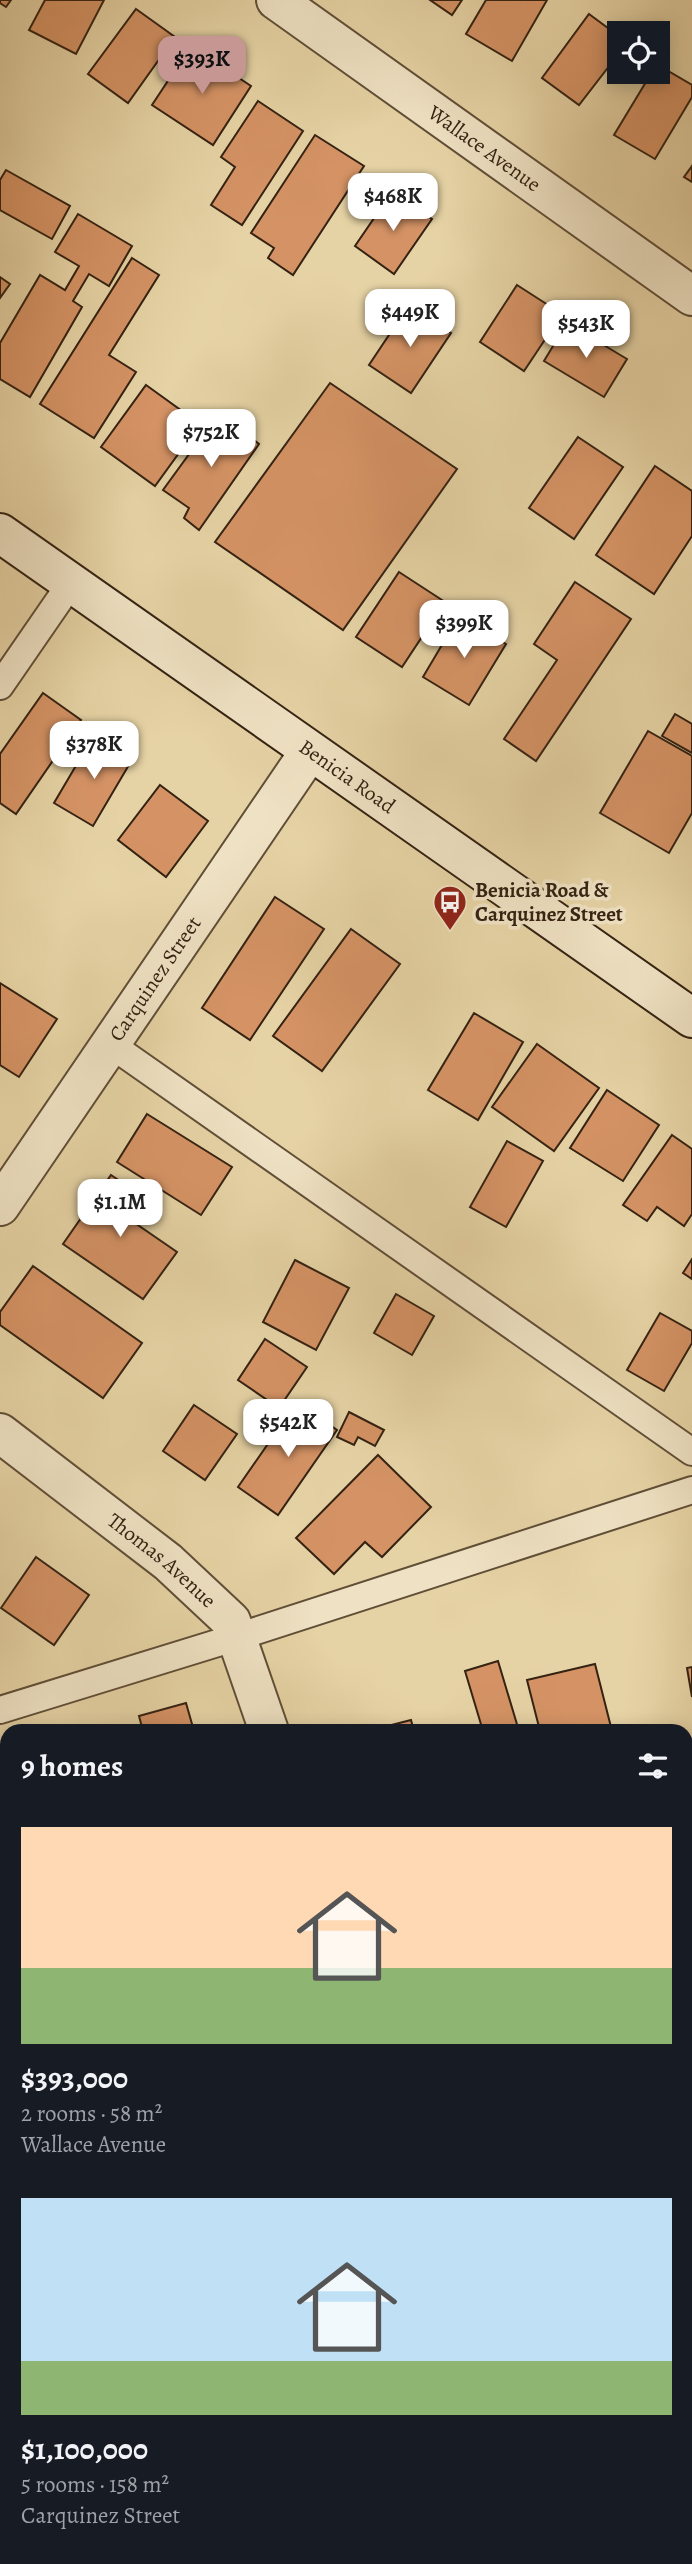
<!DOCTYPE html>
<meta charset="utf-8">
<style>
body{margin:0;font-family:Alegreya,serif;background:#20242c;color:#f1f3f6;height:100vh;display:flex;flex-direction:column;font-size:26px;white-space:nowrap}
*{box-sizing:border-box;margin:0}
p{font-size:23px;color:#9ea1a6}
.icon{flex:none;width:38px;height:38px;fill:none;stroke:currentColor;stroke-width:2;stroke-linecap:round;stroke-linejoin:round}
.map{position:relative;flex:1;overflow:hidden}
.sheet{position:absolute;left:0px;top:1724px;width:693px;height:842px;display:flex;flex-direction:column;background:#171b24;border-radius:21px 21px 0 0;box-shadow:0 4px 18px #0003}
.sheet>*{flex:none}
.fabs{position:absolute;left:607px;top:21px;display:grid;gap:14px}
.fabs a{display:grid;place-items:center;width:63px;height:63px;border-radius:0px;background:#171b24;box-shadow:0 4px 18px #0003;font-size:35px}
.price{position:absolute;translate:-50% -60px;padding:0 16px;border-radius:14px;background:#fff;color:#222;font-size:23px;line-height:46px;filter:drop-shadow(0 2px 4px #0008)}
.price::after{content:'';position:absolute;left:50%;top:42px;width:21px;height:16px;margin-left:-10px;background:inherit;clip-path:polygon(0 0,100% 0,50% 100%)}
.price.active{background:#c59692;color:#111}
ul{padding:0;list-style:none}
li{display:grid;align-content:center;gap:14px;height:371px;padding:0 21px}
li span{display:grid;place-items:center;height:217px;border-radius:0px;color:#555}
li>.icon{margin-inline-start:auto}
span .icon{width:126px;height:126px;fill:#fffc;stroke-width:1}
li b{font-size:30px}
h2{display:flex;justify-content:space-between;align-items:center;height:84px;padding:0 21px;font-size:30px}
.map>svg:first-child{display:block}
</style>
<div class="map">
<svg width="692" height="2564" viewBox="0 0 692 2564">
<rect width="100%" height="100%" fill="#e6d3a5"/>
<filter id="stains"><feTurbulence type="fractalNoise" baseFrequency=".00286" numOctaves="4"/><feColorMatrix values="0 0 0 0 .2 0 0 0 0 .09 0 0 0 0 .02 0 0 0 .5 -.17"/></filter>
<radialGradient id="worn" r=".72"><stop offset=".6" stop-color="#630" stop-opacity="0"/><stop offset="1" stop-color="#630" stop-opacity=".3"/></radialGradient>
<g fill="#d59365" stroke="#342212" stroke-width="2">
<path d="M0,0H11L6,7L0,3Z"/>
<path d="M45,0H104L76,54L29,30Z"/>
<path d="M430,0H462L452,15Z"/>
<path d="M486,0H547L512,61L466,34Z"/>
<path d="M136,9L175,37L128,103L88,74Z"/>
<path d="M589,14L620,37V52L579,105L542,78Z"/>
<path d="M191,46L251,86L213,145L152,105Z"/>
<path d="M658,65L692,85V97L655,159L614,135L652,72H658Z"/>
<path d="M258,101L303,131L242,225L211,205L235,167L221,157Z"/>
<path d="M315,135L364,166L293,275L268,258L274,248L251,233Z"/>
<path d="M692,166V182L684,177Z"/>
<path d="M6,170L70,206L52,239L0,210V180Z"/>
<path d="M392,192L432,219L394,274L355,246Z"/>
<path d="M78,214L132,246L109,286L89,274L73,301L82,307L30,397L0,379V343L40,275L65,290L79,266L55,252Z"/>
<path d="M132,258L159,275L109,355L136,372L94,438L40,404Z"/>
<path d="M0,277L10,284L0,298Z"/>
<path d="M517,285L562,314L524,371L480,342Z"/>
<path d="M409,305L451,333L411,393L369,365Z"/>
<path d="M567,323L627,359L604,397L544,361Z"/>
<path d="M330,383L457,469L343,630L215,542Z"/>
<path d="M146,385L200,424L155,486L101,447Z"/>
<path d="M219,413L259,444L199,530L184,518L189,508L163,490Z"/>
<path d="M578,437L623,467L574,539L529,508Z"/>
<path d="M655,466L692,491V536L654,594L596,555Z"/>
<path d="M399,572L445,602L402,667L356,637Z"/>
<path d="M575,582L631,619L536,761L504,739L557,660L534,644Z"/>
<path d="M459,616L506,644L469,705L423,677Z"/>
<path d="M43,693L81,720L16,814L0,803V754Z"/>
<path d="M675,714L692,724V753L662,736Z"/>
<path d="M648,731L692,756V813L669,853L600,813Z"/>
<path d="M94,735L133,758L93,826L54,803Z"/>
<path d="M160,785L208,821L166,877L118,840Z"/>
<path d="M275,897L324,929L250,1040L202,1008Z"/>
<path d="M351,929L400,964L322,1071L273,1036Z"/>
<path d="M0,983L57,1019L19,1077L0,1065Z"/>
<path d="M474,1013L523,1042L478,1120L428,1090Z"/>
<path d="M537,1044L599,1088L554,1151L492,1107Z"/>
<path d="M607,1090L659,1125L623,1181L570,1148Z"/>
<path d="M147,1114L232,1167L201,1215L117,1162Z"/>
<path d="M672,1135L692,1149V1214L684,1226L657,1207L647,1221L623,1205Z"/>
<path d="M507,1141L543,1161L506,1227L470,1207Z"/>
<path d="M111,1175L150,1201L135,1223L177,1252L143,1299L63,1244Z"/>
<path d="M692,1259V1279L683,1273Z"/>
<path d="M295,1260L349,1288L316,1350L263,1322Z"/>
<path d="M33,1266L142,1343L103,1398L0,1325V1312Z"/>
<path d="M396,1294L434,1316L412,1355L374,1333Z"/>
<path d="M660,1313L692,1331V1343L664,1391L627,1370Z"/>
<path d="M265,1339L307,1367L279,1408L238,1380Z"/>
<path d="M297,1402L337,1430L278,1515L238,1487Z"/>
<path d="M194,1405L237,1434L205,1480L163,1451Z"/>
<path d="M349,1412L384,1430L375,1446L358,1437L354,1445L337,1437Z"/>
<path d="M378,1455L431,1507L382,1557L365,1542L334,1574L296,1538Z"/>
<path d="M36,1557L89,1595L54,1645L1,1608Z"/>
<path d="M498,1661L519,1731H483L465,1671Z"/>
<path d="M595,1664L612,1731H540L527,1680Z"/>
<path d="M692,1667V1697L687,1668Z"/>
<path d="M186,1703L194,1731H143L139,1716Z"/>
<path d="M411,1720L414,1731H368Z"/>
<path d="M0,1845H7V1936L0,1937Z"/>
<path d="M692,1945V2050L686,2045V1953Z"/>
<path d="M686,2081L692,2085V2163L686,2158Z"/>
<path d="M0,2210L7,2214V2283L0,2279Z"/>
<path d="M692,2272V2317L686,2314V2283Z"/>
<path d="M686,2360L692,2364V2371L686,2380Z"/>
<path d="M136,2558H213L210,2564H134Z"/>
<path d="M291,2558H307L303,2564Z"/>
<path d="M392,2558H456L453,2564H389Z"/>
</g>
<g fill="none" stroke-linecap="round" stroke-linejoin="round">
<defs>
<g id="service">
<path d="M0,686L71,583"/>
<path d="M110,1044L692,1452"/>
<path d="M0,1710L237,1637L692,1490"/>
</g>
<g id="minor">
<path id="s1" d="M276,0L692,296"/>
<path id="s2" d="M0,1206L310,751"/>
<path id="s3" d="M0,1433L168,1562L231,1621L269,1731"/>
<path d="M0,2098L7,2103"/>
<path d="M645,2558L652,2564"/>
<path d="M539,2564L543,2558"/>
</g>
<g id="tertiary">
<path d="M686,1847L692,1846"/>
<path d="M0,2056L7,2054"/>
</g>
<g id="secondary">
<path id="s4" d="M0,533L692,1018"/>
</g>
</defs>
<use href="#service" stroke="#604e37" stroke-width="30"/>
<use href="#minor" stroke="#604e37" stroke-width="42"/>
<use href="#tertiary" stroke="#604e37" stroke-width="42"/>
<use href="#secondary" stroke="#342212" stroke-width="42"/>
<use href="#service" stroke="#efe2c4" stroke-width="26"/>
<use href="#minor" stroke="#efe2c4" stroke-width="38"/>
<use href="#tertiary" stroke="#efe2c4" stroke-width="38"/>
<use href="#secondary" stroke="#efe2c4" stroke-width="38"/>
</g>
<defs>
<symbol id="bus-pin" viewBox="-11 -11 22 30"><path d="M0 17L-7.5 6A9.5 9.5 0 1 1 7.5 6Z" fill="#8f2418" stroke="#efe2c4"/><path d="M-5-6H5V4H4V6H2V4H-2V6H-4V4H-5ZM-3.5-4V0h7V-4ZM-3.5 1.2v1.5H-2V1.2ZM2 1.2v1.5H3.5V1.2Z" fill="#fff"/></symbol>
</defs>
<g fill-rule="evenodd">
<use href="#bus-pin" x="431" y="883" width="38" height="52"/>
</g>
<g text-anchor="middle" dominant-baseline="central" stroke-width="7" stroke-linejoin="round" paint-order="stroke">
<g font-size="21" fill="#342212" stroke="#efe2c4">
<text stroke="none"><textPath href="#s1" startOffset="256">Wallace Avenue</textPath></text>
<text stroke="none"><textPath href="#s4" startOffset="424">Benicia Road</textPath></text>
<text stroke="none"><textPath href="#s2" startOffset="275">Carquinez Street</textPath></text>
<text stroke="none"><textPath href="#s3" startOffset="206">Thomas Avenue</textPath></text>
</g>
<g font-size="21" font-weight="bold" fill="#342212" stroke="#efe2c4" text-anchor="start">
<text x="475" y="890">Benicia Road &amp;<tspan x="475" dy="24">Carquinez Street</tspan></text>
</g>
</g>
<rect width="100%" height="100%" filter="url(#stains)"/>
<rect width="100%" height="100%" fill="url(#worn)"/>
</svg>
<div class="fabs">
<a><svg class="icon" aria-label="locate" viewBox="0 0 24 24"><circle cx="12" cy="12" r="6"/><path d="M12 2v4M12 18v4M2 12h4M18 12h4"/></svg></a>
</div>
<b class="price active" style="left:202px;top:96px">$393K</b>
<b class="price" style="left:393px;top:233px">$468K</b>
<b class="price" style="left:410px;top:349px">$449K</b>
<b class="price" style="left:586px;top:360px">$543K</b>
<b class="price" style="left:211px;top:469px">$752K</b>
<b class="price" style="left:464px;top:660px">$399K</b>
<b class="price" style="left:94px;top:781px">$378K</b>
<b class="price" style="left:120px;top:1239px">$1.1M</b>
<b class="price" style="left:288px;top:1459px">$542K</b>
<section class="sheet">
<h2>9 homes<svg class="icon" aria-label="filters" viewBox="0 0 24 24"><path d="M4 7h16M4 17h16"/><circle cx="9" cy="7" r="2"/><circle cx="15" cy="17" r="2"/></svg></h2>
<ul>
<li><span style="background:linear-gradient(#ffd9b3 65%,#8fb573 0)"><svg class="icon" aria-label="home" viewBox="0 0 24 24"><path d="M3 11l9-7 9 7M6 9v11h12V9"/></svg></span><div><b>$393,000</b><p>2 rooms · 58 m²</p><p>Wallace Avenue</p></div></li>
<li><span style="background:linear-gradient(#bfe0f5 75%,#8fb573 0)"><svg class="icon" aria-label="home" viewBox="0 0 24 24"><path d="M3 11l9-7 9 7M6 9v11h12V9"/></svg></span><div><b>$1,100,000</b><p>5 rooms · 158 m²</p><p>Carquinez Street</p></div></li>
</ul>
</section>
</div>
